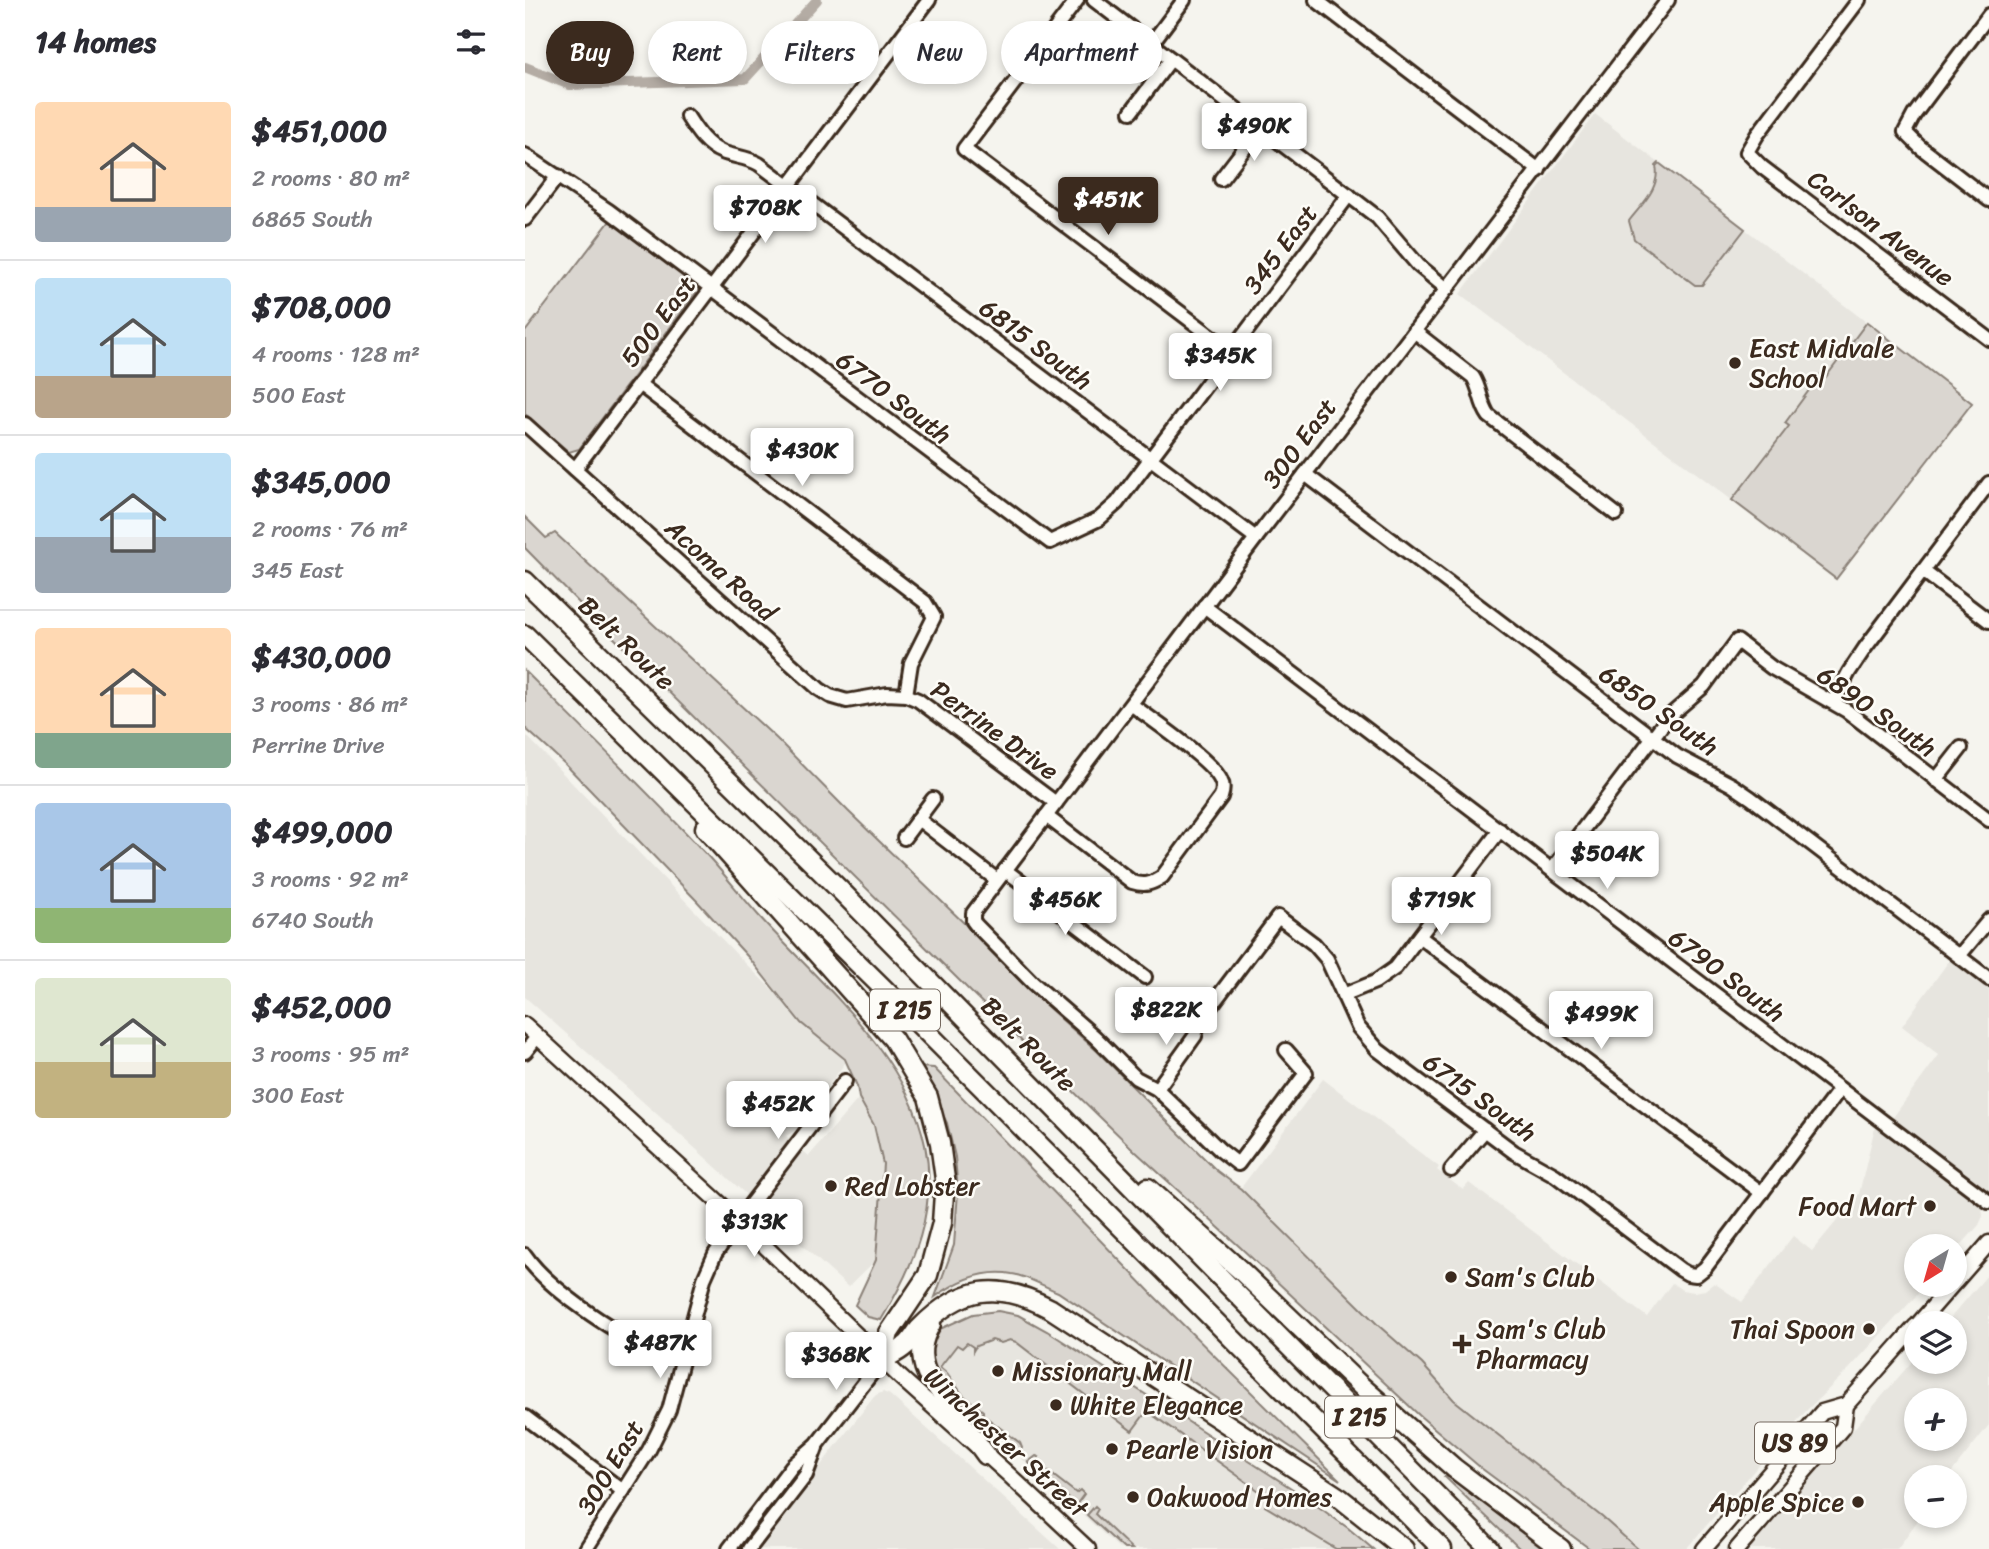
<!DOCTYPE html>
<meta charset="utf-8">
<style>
body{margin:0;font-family:Sriracha,sans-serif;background:#f7f7f7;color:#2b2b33;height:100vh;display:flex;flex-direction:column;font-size:26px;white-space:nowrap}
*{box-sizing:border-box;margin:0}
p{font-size:23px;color:#7c7c81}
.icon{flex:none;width:38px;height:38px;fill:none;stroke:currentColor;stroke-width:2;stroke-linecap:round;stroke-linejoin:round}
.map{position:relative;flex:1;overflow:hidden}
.panel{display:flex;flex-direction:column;background:#fff;width:525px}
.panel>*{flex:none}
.hud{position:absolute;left:21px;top:21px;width:665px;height:63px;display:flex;gap:14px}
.needle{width:46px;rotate:217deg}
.tools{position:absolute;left:1379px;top:1234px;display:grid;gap:14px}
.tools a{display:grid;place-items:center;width:63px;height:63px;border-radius:50%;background:#fff;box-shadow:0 4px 10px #0003;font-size:35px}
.price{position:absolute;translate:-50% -60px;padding:0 16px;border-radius:7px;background:#fff;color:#222;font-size:23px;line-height:46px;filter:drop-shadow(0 2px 4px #0008)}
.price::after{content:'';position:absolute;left:50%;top:42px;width:21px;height:16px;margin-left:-10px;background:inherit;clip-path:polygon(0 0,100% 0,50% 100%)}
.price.on{background:#3b2a1e;color:#fff}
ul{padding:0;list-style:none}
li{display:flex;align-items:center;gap:21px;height:175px;padding:0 35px}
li+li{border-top:2px solid #e1e1e2}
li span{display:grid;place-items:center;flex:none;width:196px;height:140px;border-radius:7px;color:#555}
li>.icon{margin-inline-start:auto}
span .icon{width:84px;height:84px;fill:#fffc;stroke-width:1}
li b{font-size:30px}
h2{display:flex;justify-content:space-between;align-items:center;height:84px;padding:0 35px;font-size:30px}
.tag{padding:0 24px;border-radius:32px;background:#fff;box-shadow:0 4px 10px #0003;font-size:24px;line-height:63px}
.tag.on{background:#3b2a1e;color:#fff}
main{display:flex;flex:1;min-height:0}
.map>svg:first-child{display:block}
</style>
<main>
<section class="panel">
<h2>14 homes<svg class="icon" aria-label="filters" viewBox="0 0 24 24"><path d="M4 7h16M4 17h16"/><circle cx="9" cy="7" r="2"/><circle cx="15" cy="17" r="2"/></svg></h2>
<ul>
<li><span style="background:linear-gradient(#ffd9b3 75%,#9aa5b1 0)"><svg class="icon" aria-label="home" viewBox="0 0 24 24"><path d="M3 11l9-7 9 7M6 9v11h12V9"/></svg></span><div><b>$451,000</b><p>2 rooms · 80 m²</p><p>6865 South</p></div></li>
<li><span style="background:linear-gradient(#bfe0f5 70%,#b9a48a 0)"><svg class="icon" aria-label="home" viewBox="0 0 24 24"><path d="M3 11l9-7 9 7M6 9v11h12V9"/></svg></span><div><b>$708,000</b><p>4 rooms · 128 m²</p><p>500 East</p></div></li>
<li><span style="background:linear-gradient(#bfe0f5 60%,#9aa5b1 0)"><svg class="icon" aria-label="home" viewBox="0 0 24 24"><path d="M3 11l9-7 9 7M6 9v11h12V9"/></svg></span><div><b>$345,000</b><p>2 rooms · 76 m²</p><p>345 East</p></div></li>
<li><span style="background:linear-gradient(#ffd9b3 75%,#7fa58c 0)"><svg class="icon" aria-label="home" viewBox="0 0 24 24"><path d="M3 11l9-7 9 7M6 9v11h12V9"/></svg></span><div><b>$430,000</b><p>3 rooms · 86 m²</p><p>Perrine Drive</p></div></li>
<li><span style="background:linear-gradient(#a9c7e8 75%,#8fb573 0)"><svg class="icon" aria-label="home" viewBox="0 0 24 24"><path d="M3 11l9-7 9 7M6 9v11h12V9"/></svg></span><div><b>$499,000</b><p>3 rooms · 92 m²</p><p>6740 South</p></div></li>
<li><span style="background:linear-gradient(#dfe7d0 60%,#c2b280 0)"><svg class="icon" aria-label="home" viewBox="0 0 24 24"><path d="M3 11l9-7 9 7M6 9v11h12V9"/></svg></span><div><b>$452,000</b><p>3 rooms · 95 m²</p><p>300 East</p></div></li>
</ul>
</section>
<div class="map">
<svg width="1464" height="1549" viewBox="0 0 1464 1549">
<rect width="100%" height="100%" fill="#f5f4ee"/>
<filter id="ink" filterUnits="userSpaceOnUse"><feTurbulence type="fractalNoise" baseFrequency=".0143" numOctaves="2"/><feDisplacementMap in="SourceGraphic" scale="14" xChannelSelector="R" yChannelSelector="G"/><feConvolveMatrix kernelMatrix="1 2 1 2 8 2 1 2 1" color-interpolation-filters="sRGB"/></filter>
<g filter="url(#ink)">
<g fill="#e7e5df" fill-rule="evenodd">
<path d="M1070,114L1447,403L1311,579L935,294Z"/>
<path d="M0,734L216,959L321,1062L269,1131L261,1136L284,1156L334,1098L349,1125L358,1163L351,1260L323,1287L161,1140L0,997Z"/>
<path d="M1426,958L1464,987V1193L1366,1120L1414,1055L1377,1026Z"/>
<path d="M798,1079L914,1167L912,1170L938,1190L944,1183L1122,1317L1147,1283L1157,1290L1169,1292L1180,1290L1189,1283L1217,1302L1268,1236L1287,1251L1334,1194L1349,1131L1352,1126L1454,1204L1457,1208L1458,1216L1454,1225L1430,1252V1246H1391V1284L1401,1285L1325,1368L1280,1412L1161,1549H1109L962,1429L851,1324L715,1189Z"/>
<path d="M1464,1273V1425L1423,1477H1391V1516H1396L1372,1549H1225L1391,1357V1362H1430V1323H1421ZM1430,1400V1438H1391V1400Z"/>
<path d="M484,1332L611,1426L622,1411L633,1416L815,1549H595L410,1379L414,1357L426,1341Z"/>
<path d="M358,1392L365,1395L535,1549H231L348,1398L351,1395Z"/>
</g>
<g fill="#dad6d0" stroke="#8a8077" stroke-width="2">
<path d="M1134,163L1220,229L1177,285H1170L1109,239L1104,221C1116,205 1136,188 1131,166Z"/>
<path d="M85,221L166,282L171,293L54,449L44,452L0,414V332Z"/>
<path d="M1342,322L1447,403L1311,579L1207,500L1264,426L1260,423L1296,374L1301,377Z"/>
<path d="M0,517L21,538L30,533L252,739L323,811L442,926L506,992L572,1051L692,1171L716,1189L854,1326L897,1364L929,1400L1077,1517L1113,1549H1065L956,1468L895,1416L715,1247L611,1152L446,992L62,611L0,548Z"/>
<path d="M0,671C60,731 121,790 179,852C198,872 215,895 234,916C295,984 381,1052 400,1145C413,1209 389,1266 356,1320L343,1317L330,1305L351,1260L358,1164L349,1125L334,1098L332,1086L320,1059L276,1023L224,958L172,901L40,764L0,728Z"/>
<path d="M394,1067L409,1068L629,1296L815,1480L533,1292C518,1286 502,1276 487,1274C459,1269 432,1281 410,1297L429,1245L433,1192L430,1157L422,1123Z"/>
<path d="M473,1311L493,1315L522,1331L777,1495L823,1528L848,1549H811L740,1506L744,1498L622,1411L607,1431L491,1342L485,1340L476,1343L467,1340L451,1346L448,1351V1347L442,1343L437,1348L432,1345L415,1367L422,1373L438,1395L458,1411V1415L495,1443L497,1448L494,1453L414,1380L409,1374L402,1347L408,1330L415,1329L448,1314Z"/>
<path d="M511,1456L514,1457L511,1462L551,1493L555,1490L559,1494L551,1505L503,1462Z"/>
<path d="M920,1477H924L1018,1549H995Z"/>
<path d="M570,1506L573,1509L570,1514L607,1549H599L562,1515Z"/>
</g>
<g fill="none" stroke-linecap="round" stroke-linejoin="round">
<path stroke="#b4aca4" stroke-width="10" d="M0,67L45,85L220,79L292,0"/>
<defs>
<g id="minor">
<path d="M552,0L439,149L706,351"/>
<path d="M569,0L852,217L893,265L922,289"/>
<path d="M791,0L1014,170"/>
<path d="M1334,0L1232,135L1222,152L1237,167L1464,339"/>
<path d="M1464,15L1389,115L1380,132L1395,147L1464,200"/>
<path d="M626,44L659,0"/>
<path d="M606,112L646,59"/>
<path d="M162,116C171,130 180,145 197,152C209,157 222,157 234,164L731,538"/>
<path d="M0,155L84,211L525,542L574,519L592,503L824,195"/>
<path d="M696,179L736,127"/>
<path d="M0,219L33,176"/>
<path d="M889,331L948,377C956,389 955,404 964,416L1091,514"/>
<path d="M114,384L400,602L409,617L386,663L381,695"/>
<path d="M0,424L294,689L305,696L322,701L362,694L381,695L393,700L531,803"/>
<path d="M50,469L404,0"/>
<path d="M780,474L1152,756L1207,785L1226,798L1464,979"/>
<path d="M1398,571L1464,621"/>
<path d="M679,606L1464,1202"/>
<path d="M1308,702L1324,672L1340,648L1464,483"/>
<path d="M1411,780L1436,748"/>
<path d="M521,816L607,882C620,886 626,884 637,877L696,797C698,791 699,786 696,781C689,762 625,718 607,705"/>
<path d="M393,819L472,880"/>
<path d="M379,838L408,799"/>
<path d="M480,870L620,977"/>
<path d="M1027,870L1138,724L1149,712L1179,686L1212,641L1247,668L1322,711L1464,820"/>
<path d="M895,937L1237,1193"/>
<path d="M1434,956L1464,920"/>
<path d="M818,995L850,982L870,968L975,830"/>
<path d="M761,1050L781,1073L713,1164L695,1150L632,1089L611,1078L570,1037L508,983L451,925L448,921V913L731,538L1143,0"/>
<path d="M0,1052L12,1037"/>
<path d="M632,1089L670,1036L674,1022L753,917L789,944L802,959L833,1027L853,1050L989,1152L1030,1175L1156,1270L1163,1274L1171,1275L1180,1268L1315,1089"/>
<path d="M926,1170L960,1130"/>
<path d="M0,1255C21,1286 86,1332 122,1345C134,1349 147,1351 159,1355"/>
<path d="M0,1417L98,1491"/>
<path d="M61,1549L124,1450L144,1410L179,1279L190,1254L225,1205L320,1081"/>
<path d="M204,1549L267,1466L292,1444L357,1360"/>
<path d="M224,1549L281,1475L291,1448"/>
</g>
<g id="major">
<path d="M0,1025L214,1221L375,1377L483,1474L563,1549"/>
<path d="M1430,1282L1464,1243"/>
<path d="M1394,1323L1428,1284"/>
<path d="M1179,1549L1297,1412L1321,1405L1391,1326"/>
<path d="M1212,1549L1318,1427L1321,1405"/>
</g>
<g id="highway">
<path d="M0,581L319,894L704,1286L965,1549"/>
<path d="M0,635L358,988L917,1549"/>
<path d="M180,828L368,1039L403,1097L415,1143L420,1179L417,1223L403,1275L364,1333L357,1360"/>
<path d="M623,1188L715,1270L836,1386L929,1468L1036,1549"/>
<path d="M406,1324C396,1341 394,1356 402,1374L461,1455"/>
<path d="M357,1360C364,1356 374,1352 380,1346C386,1342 389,1335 394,1329C436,1286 472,1280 526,1309L815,1498L879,1549"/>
</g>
</defs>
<use href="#minor" stroke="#3b2a1e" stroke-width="18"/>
<use href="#major" stroke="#3b2a1e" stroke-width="19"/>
<use href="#highway" stroke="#3b2a1e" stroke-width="23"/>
<use href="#minor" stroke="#fdfcf7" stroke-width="12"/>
<use href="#major" stroke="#fdfcf7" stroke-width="14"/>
<use href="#highway" stroke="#fdfcf7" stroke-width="18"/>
</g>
</g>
<g fill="#3b2a1e" stroke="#fdfcf7" stroke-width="2.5">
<circle cx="1210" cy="363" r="7"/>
<circle cx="306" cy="1186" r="7"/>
<circle cx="1405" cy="1206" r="7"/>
<circle cx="926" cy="1277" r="7"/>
<circle cx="1344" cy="1329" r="7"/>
<path d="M933.5 1333.5h7v7h7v7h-7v7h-7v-7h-7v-7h7z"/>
<circle cx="473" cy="1371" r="7"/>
<circle cx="531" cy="1405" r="7"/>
<circle cx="587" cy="1449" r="7"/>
<circle cx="608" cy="1497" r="7"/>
<circle cx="1333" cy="1502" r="7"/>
</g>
<g text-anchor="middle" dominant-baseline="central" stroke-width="5" stroke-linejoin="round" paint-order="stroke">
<g fill="#fdfcf7" stroke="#75695f" stroke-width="2">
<rect x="345" y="989.5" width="70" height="41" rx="5"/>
<rect x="800" y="1396.5" width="70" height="41" rx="5"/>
<rect x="1230" y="1422.5" width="80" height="41" rx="5"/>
</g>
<g font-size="24" font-weight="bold" fill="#3b2a1e">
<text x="380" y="1010">I 215</text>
<text x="835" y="1417">I 215</text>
<text x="1270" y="1443">US 89</text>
</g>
<g font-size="26" fill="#3b2a1e" stroke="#fdfcf7">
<text transform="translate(1356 228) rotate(37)">Carlson Avenue</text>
<text transform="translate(755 249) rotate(-53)">345 East</text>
<text transform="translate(133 321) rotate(-53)">500 East</text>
<text transform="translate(511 344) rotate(37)">6815 South</text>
<text transform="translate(369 397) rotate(37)">6770 South</text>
<text transform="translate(774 443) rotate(-53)">300 East</text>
<text transform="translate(196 570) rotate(42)">Acoma Road</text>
<text transform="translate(102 643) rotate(44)">Belt Route</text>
<text transform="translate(1134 710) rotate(35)">6850 South</text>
<text transform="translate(1352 711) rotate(35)">6890 South</text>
<text transform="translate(470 730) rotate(36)">Perrine Drive</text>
<text transform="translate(1202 975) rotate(37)">6790 South</text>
<text transform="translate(504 1044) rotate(45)">Belt Route</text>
<text transform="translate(955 1097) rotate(36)">6715 South</text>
<text transform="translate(481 1442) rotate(42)">Winchester Street</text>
<text transform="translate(85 1467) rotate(-59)">300 East</text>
</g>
<g font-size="26" fill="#3b2a1e" stroke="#fdfcf7" text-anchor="start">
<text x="1224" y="348">East Midvale<tspan x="1224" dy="30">School</tspan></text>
<text x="320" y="1186">Red Lobster</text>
<text x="1391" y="1206" text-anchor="end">Food Mart</text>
<text x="940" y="1277">Sam's Club</text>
<text x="951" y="1329">Sam's Club<tspan x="951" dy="30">Pharmacy</tspan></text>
<text x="1330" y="1329" text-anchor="end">Thai Spoon</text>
<text x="487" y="1371">Missionary Mall</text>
<text x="545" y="1405">White Elegance</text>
<text x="601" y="1449">Pearle Vision</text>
<text x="622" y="1497">Oakwood Homes</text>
<text x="1319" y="1502" text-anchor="end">Apple Spice</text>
</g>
</g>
</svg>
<div class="tools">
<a><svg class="needle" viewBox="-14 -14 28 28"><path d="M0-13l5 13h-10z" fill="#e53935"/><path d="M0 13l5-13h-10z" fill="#7c7c81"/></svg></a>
<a><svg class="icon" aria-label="layers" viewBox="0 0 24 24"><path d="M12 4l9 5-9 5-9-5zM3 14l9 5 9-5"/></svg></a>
<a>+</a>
<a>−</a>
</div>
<b class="price" style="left:729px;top:163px">$490K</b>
<b class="price on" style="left:583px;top:237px">$451K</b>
<b class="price" style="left:240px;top:245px">$708K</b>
<b class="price" style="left:695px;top:393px">$345K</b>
<b class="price" style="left:277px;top:488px">$430K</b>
<b class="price" style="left:1082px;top:891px">$504K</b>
<b class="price" style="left:540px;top:937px">$456K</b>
<b class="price" style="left:916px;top:937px">$719K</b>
<b class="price" style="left:641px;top:1047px">$822K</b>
<b class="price" style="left:1076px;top:1051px">$499K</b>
<b class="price" style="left:253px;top:1141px">$452K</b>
<b class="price" style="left:229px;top:1259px">$313K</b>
<b class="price" style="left:135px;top:1380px">$487K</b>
<b class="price" style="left:311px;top:1392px">$368K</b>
<div class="hud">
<a class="tag on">Buy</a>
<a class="tag">Rent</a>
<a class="tag">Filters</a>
<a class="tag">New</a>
<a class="tag">Apartment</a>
</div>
</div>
</main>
